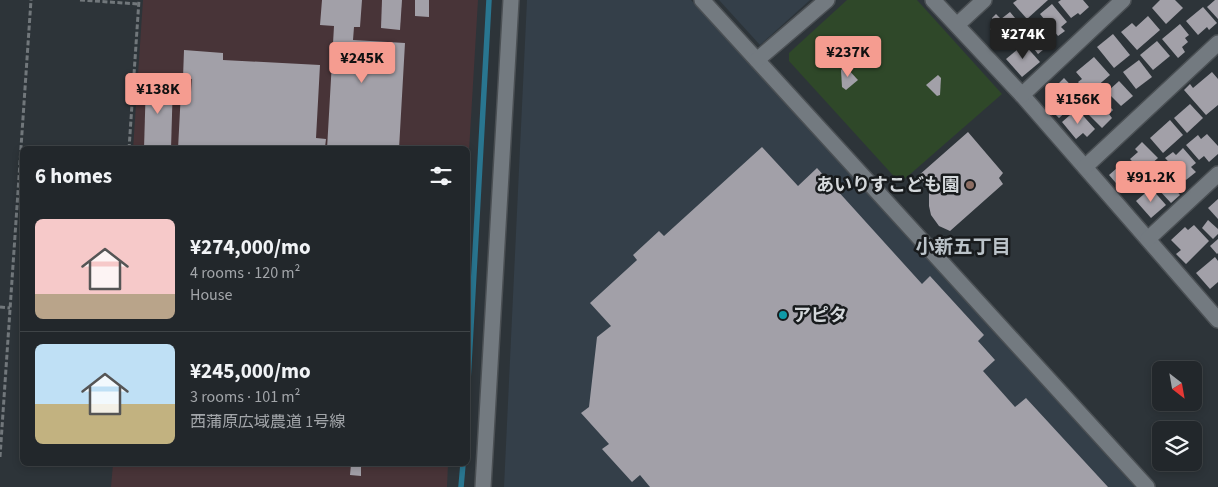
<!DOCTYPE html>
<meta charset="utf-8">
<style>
body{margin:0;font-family:"Source Sans 3","Noto Sans JP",sans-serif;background:#2e3337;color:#f1f3f6;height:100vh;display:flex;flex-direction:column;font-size:19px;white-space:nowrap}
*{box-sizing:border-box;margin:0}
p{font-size:16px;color:#a2a5a9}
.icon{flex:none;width:28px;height:28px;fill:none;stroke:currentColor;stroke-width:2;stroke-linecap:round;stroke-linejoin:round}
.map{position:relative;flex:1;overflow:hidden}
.sheet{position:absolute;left:20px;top:146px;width:450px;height:320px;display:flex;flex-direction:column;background:#22272b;border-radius:8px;box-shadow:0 2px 8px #0003,0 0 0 1px #3f4447}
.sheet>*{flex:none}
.needle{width:32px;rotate:149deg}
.fabs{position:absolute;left:1152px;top:361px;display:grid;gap:10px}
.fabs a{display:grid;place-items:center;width:50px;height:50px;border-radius:8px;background:#22272b;box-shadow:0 2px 8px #0003,0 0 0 1px #3f4447;font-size:25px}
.price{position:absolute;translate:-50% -42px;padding:0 11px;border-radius:5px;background:#f59c90;color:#111;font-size:16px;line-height:32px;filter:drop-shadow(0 1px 2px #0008)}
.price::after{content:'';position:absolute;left:50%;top:30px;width:15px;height:11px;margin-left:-8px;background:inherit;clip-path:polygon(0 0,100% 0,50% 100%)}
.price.on{background:#222;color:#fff}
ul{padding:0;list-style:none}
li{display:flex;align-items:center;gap:15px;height:125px;padding:0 15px}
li+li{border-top:1px solid #3f4447}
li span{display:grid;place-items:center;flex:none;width:140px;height:100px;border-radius:8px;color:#555}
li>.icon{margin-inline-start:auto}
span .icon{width:60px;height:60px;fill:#fffc;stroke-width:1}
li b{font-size:21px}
h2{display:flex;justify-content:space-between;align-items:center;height:60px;padding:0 15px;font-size:21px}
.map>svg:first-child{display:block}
</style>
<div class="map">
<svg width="1218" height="487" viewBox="0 0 1218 487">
<rect width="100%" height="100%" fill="#2d3439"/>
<g fill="#343f49">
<path d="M527,0H691L1135,487H504Z"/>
<path d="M719,0H810L760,45Z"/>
</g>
<g fill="#483438">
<path d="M143,0H478L468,168V149H133Z"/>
<path d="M113,464H448L447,487H111Z"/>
</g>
<path fill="#2f4829" d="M847,0H917L1002,94L900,183L789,61V53Z"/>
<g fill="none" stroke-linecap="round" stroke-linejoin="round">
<g stroke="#297690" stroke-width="5.5">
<path d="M468,381L489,0"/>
<path d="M461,487L463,464"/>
</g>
</g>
<g fill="#a2a0a8">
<path d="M322,0H362L360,27H354L353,40L405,43L399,149H327L334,26L320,25Z"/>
<path d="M382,0H402L400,30L381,28Z"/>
<path d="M415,0H429V17L415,16Z"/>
<path d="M1017,0H1048L1027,19L1013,3Z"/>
<path d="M1061,0H1083L1089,7L1080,15L1078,13L1071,18L1058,2Z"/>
<path d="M1160,0H1175L1183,8L1166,24L1152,8Z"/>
<path d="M1215,0H1218V19L1207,7Z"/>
<path d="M1052,4L1067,22L1061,27L1065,31L1058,36L1040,14Z"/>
<path d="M1203,7L1217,23L1209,30L1207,27L1198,35L1186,21Z"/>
<path d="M1010,12L1021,25L1002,42L990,29L996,24L992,18L996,14L1001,19Z"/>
<path d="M1148,16L1160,30L1137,50L1121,32L1132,23L1136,27Z"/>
<path d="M1040,24L1050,37L1046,41L1049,45L1038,54L1024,36Z"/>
<path d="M1180,24L1189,35L1185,38L1188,42L1182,47L1185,52L1178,58L1162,39Z"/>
<path d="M1113,34L1130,55L1114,68L1097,47Z"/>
<path d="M1157,41L1170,56L1153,70L1140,55Z"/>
<path d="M1024,44L1040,62L1022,77L1006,59Z"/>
<path d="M184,50L223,53V60L320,65L316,138L326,139L325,147H315V149H178L181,91L191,92L192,79L183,78Z"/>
<path d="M1094,57L1110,75L1088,94L1078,82L1082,79L1076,72Z"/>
<path d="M1139,60L1152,77L1136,89L1123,72Z"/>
<path d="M845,66L858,80L846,90L842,87L841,70Z"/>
<path d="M1212,72L1218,79V105L1206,115L1184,90L1190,84L1193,88Z"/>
<path d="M938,75L941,78L940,95L937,96L926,85Z"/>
<path d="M1064,78L1082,97L1059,118L1047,106L1054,100L1051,96L1060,88L1057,85Z"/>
<path d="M146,80L173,81L171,149H144Z"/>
<path d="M1119,81L1133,96L1121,106L1107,92Z"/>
<path d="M1100,96L1113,110L1109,114L1112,118L1102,128L1085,111Z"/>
<path d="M1190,104L1203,118L1187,133L1174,118Z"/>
<path d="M1077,109L1095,129L1087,137L1083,133L1076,139L1062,122Z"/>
<path d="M1170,120L1183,135L1163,153L1150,138Z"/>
<path d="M968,132L1003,173L999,178L1003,184L950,231L939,226L931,215L929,206V189L918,176Z"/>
<path d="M1207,134L1218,146V154L1209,162L1204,156L1199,160L1186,145L1198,135L1201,139Z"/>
<path d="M1142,142L1158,158L1142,172L1130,159L1138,152L1135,149Z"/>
<path d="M762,147L798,186L817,168L922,284L930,276L984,335L978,341L995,360L983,371L1015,407L1026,398L1108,487H650L640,475L632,482L602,449L609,444L581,413L589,407L597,337L611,326L590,303L637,260L633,255L659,231L664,236Z"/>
<path d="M1183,148L1196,163L1191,167L1196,172L1186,180L1165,158L1173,152L1176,155Z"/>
<path d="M1127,166L1137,178L1122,190L1109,175L1117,168L1120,171Z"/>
<path d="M1166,166L1181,184L1175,189L1180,195L1171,203L1146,176L1156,167L1160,171Z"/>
<path d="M1151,188L1166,205L1151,218L1136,201Z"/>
<path d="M1218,199V219L1208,208Z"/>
<path d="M1208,220L1218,229V234L1213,239L1202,228Z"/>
<path d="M1194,225L1209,241L1186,264L1176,254L1181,250L1171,240L1185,227L1188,230Z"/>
<path d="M1218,239V253L1217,254L1210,246Z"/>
<path d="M1215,257L1218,261V282L1210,289L1196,273Z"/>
<path d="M351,464H361V476L350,475Z"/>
</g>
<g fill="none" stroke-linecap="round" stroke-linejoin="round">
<defs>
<g id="minor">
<path d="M702,0L1147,487"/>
<path d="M933,0L1022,95L1218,320"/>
<path d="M957,25L984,0"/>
<path d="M757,60L827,0"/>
<path d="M1022,95L1123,0"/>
<path d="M1085,167L1218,43"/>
<path d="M1148,239L1218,174"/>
<path d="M483,487L511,0"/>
</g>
</defs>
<use href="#minor" stroke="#4b5054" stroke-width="18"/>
<g stroke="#71777b" stroke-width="3" stroke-dasharray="5 2.5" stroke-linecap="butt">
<path d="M80,0L138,4"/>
<path d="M129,149L139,0"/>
<path d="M0,307L10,308"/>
<path d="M0,457L31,0"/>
</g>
<use href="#minor" stroke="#737a80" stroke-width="15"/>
</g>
<circle fill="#8d6e63" stroke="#181b1d" stroke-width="2" cx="970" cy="185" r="5"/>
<circle fill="#0f9aa8" stroke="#181b1d" stroke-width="2" cx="783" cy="315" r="5"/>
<g text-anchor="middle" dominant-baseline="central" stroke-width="5" stroke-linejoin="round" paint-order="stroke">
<g font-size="18" font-weight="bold" fill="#d4d8db" stroke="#181b1d" text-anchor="end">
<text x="960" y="185">あいりすこども園</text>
<text x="793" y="315" text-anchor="start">アピタ</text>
</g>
<g font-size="19" font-weight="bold" fill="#bbc3c9" stroke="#181b1d">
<text x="963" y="247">小新五丁目</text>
</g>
</g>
</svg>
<div class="fabs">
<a><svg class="needle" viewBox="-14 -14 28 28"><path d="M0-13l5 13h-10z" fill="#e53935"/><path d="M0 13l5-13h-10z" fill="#a2a5a9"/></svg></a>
<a><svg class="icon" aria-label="layers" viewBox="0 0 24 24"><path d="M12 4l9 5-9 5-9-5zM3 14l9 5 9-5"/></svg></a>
</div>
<b class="price on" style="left:1023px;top:60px">¥274K</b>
<b class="price" style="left:848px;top:78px">¥237K</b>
<b class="price" style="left:362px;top:84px">¥245K</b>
<b class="price" style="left:158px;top:115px">¥138K</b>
<b class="price" style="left:1078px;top:125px">¥156K</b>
<b class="price" style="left:1151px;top:203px">¥91.2K</b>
<section class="sheet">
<h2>6 homes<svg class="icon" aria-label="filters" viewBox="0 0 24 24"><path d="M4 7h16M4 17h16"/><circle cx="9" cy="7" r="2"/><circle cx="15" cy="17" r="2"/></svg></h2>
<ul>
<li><span style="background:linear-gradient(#f6c9c9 75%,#b9a48a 0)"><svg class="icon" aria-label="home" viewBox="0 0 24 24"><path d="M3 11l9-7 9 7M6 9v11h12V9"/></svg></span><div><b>¥274,000/mo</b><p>4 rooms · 120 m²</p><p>House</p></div></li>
<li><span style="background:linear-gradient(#bfe0f5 60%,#c2b280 0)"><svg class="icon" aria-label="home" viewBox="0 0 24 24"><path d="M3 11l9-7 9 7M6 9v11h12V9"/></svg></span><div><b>¥245,000/mo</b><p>3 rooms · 101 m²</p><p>西蒲原広域農道 1号線</p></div></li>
</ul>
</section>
</div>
